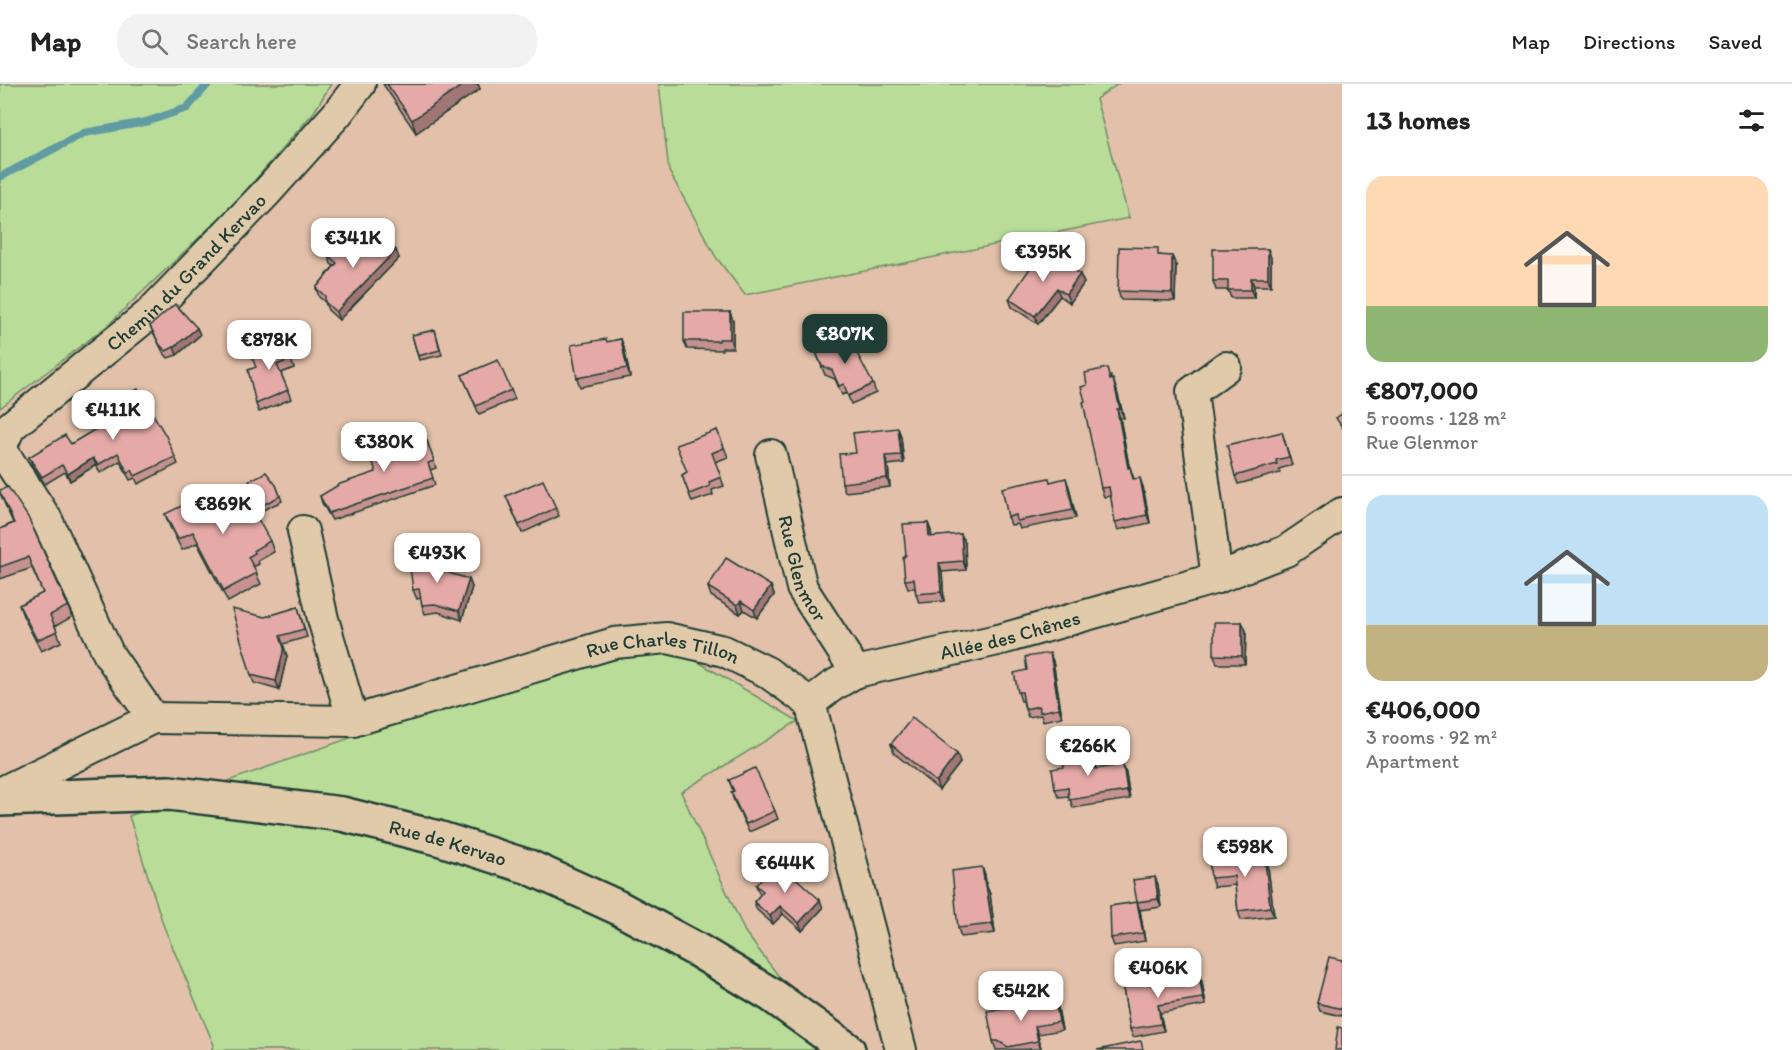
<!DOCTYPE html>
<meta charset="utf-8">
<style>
body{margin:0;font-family:Itim,sans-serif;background:#f2f2f2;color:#222;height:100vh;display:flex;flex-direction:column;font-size:22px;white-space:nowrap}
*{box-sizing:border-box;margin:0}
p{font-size:20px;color:#767676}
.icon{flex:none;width:33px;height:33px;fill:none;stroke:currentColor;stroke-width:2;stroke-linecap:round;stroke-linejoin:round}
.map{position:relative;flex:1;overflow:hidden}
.sheet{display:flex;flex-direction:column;background:#fff;width:450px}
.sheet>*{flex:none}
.price{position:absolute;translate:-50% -51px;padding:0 14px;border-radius:12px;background:#fff;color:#222;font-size:20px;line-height:39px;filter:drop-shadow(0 2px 3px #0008)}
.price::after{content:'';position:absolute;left:50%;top:36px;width:18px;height:14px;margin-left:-9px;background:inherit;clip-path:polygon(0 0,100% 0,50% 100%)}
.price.active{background:#1f3d34;color:#fff}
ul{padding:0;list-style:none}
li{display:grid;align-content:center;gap:12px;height:318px;padding:0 24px}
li+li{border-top:2px solid #e0e0e0}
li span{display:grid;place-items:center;height:186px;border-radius:18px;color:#555}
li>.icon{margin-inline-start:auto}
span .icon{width:108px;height:108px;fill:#fffc;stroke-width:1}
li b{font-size:26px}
h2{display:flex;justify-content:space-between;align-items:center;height:72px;padding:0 24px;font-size:26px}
header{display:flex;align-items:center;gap:36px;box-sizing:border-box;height:84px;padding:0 30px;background:#fff;border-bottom:2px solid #e0e0e0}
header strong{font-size:28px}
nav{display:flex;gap:33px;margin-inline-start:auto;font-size:21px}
.search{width:420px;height:54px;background:#f2f2f2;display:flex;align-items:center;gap:15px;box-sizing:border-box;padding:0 21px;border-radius:24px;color:#767676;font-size:22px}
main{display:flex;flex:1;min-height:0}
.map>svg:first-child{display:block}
</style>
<header>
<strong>Map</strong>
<div class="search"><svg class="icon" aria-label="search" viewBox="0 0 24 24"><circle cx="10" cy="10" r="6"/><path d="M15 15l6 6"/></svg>Search here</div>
<nav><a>Map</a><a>Directions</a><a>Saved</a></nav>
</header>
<main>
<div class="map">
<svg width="1342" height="966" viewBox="0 0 1342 966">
<rect width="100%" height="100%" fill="#e2c0a9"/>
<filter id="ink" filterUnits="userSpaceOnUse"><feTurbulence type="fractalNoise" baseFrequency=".0167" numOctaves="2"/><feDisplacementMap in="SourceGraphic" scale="12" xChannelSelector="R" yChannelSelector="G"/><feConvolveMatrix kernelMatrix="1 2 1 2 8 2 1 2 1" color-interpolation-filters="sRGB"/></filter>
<g filter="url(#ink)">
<g fill="#b9dd98" stroke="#6c8d66" stroke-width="1.5">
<path d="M0,0H331L314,28L235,119L108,241L0,324Z"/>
<path d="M659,0H1118L1096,15L1129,134L745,211L716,173L669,87Z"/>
<path d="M678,566L798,637L681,708L745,848L835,966H211L214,961L164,843L129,732L537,588Z"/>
</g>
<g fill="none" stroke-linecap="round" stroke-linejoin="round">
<path stroke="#609ba2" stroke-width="8" d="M0,93L84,49L146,38L187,24L208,0"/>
<defs>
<g id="minor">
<path id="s1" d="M0,366L10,343L148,231L267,108L337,30L360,0"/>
<path id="s2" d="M771,371L802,504L856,588"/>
<path d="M303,447L323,535L353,637"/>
<path d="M1217,494L1192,308L1226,283"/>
<path id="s3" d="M810,619L831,603L856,588L1002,555L1217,494L1286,467L1342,429"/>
<path id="s4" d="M153,634L353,637L614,559L667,554L724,567L767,588L810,619L901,966"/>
<path d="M0,709L153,634L109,571L47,436L1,365"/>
</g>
<g id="major">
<path id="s5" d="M0,715L169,709L342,730L438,754L529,783L617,823L697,866L773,912L848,966"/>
</g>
</defs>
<use href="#minor" stroke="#1f3d34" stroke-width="34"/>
<use href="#major" stroke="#1f3d34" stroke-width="38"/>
<use href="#minor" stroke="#e1caaa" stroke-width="30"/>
<use href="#major" stroke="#e1caaa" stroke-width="33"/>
</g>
<g fill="#c59290" stroke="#1f3d34" stroke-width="1.5">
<path d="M383,0H478L480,5L416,49Z"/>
<path d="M369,159L399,174L339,236L328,226L325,218L319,213L316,204L334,182L331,180L329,172L352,163Z"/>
<path d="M1268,165L1271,174V202H1254V214H1231L1228,206H1216L1213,197Z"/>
<path d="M1160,171L1176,181L1175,217L1121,216L1118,207Z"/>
<path d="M1052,175L1084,199L1070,219L1060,212L1038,240L1012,223L1009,215Z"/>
<path d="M730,228L733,237V264H722V266L687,265L684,257Z"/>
<path d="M150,242L197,244L200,251L177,271L168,274L163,268Z"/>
<path d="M435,246L442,271L419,276L412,251Z"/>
<path d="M283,255L294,284L281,289L291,315L259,328L256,320V283Z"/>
<path d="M621,255L624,264L630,293L580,303L577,294L608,258Z"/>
<path d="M815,266L873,300L876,309L851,320L847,309L842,311L835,295L825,291Z"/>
<path d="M462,291L511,306L515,315L479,330Z"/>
<path d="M1111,292V296L1116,304L1124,334H1120L1129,383H1130L1134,395L1143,403L1150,439L1118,446L1115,438L1111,412L1104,413L1101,404L1087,301Z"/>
<path d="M107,321L175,373L178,380L138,400L135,394L130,396L120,377L100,389L96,381L70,397L65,388L45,400L32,381L29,373L71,360L113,335Z"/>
<path d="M898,344L901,353L904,379L888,381L890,403L845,408L842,399L856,369Z"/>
<path d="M717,346L728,373L715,378L724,402L712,406L713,411L692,418L682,391L687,388Z"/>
<path d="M1282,348L1292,381L1279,385L1280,389L1238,400L1235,392Z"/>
<path d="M427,357L436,384L430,386L435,401L332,436L322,419L320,412L376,388L406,363Z"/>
<path d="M249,397L276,401L282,417L263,426Z"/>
<path d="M1050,398L1069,403L1076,434L1020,445L1018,440L1011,441L1008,433Z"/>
<path d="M0,409L68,522L72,533L55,542L61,558L41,567L23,532L19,521L43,509L32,484L0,495V445L13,439Z"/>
<path d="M506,412L556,424L559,432L522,449Z"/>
<path d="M200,426L270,457L274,468L258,477L259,480L253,483L261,500L228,518L197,459L182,466L169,441L165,430Z"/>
<path d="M928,439L931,447L932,453L961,450L965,459L966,486L942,488L944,517L919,519L916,510L915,504H908L905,496L906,471Z"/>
<path d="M439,481L440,487L469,495L472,503L462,536L438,528L425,530L422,521L421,514L417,515L413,506Z"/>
<path d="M771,502L774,511L757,534L744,526L740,530L711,512L708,503Z"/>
<path d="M298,523L307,553L283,560L287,572L279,606L254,599L251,591L265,533Z"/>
<path d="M1242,538L1246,547L1245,580H1217L1214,571Z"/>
<path d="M1053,577L1062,633L1043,637L1041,631L1028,633L1025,625L1023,617H1021L1018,608L1027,586Z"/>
<path d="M891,660L960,679L939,706L894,669Z"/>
<path d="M1092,665L1095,674L1097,685L1126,689L1130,715L1073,724L1069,712L1059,713L1055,705L1064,683Z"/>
<path d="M729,696L775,727L778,735L749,748L734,717L731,708L733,707Z"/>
<path d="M1264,767L1267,775L1274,832L1241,836L1238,827L1235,801L1214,803L1211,794L1231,772Z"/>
<path d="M985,791L986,801L990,810L995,849L961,853L958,844Z"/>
<path d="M1155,793L1158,801L1161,823L1140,826L1145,857L1114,862L1111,854Z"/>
<path d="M756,801L823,824L802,847L783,830L773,840L757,826L754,818L761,810L759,809Z"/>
<path d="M1342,876V932L1320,927L1317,919Z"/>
<path d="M1199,891L1202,898L1206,921L1160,929L1164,947L1133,953L1130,945L1123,904Z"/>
<path d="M1055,916L1058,924L1062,946L1038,950L1041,965L996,966L993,957L1031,921Z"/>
</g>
<g fill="#a07775" stroke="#1f3d34" stroke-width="1.5">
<path d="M464,0H478L480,5L416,49L412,36Z"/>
<path d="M1268,165L1271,174V202L1268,194Z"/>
<path d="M396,166L399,174L339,236L336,228Z"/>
<path d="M1172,172L1176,181L1175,217L1172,209Z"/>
<path d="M1080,190L1084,199L1070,219L1066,210Z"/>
<path d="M1251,194L1254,202V214L1251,206Z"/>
<path d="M1057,204L1060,212L1038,240L1035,232Z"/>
<path d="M730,228L733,237V264L730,255Z"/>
<path d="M197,244L200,251L177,271L174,263Z"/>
<path d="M621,255L624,264L630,293L627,284Z"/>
<path d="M1113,295L1116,304L1124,334L1120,325Z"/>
<path d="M1117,325L1120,334L1131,392L1128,384Z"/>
<path d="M898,344L901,353L904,379L901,371Z"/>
<path d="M885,372L888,381L890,403L887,394Z"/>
<path d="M93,374L96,381L70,397L68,390Z"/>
<path d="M1066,394L1069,403L1076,434L1073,426Z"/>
<path d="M1140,394L1143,403L1150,439L1147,431Z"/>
<path d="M928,439L931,447L932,462L929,453Z"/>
<path d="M961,450L965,459L966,486L963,477Z"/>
<path d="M436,473L439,481L441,495L438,486Z"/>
<path d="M939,479L942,488L944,517L941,508Z"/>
<path d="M469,495L472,503L462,536L459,527Z"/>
<path d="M771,502L774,511L757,534L754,526Z"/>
<path d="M741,517L744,526L740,530L737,521Z"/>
<path d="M1242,538L1246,547L1245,580L1242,572Z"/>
<path d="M280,552L287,572L279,606L276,597Z"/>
<path d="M1050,569L1053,577L1062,633L1059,624Z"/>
<path d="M1092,665L1095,674L1098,694L1095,685Z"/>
<path d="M957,670L960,679L939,706L936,698Z"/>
<path d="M1123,681L1126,689L1130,715L1127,707Z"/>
<path d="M1264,767L1267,775L1274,832L1270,823Z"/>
<path d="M982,783L985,791L988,810L985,802Z"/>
<path d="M1155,793L1158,801L1161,823L1158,815Z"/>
<path d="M986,801L990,810L995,849L992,840Z"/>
<path d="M820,816L823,824L802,847L799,839Z"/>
<path d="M1137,818L1140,826L1145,857L1143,849Z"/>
<path d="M780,822L783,830L773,840L770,832Z"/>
<path d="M1199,891L1202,898L1206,921L1203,914Z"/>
<path d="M1055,916L1058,924L1062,946L1059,938Z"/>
<path d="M1158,921L1160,929L1164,947L1161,940Z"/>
<path d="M1035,942L1038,950L1041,965L1038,957Z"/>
</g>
<g fill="#e5aaa7" stroke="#1f3d34" stroke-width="1.5">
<path d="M387,0H464L412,36Z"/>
<path d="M378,149L396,166L336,228L325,218V212L316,204L337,179L329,172L344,155L352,163L362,153L369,159Z"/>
<path d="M1119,163L1158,164V171L1172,172V209L1118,207Z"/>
<path d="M1213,165H1268V194H1251V206H1228V197H1213Z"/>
<path d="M1041,168L1052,175L1054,172L1080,190L1066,210L1057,204L1035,232L1009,215Z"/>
<path d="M175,220L197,244L174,263L166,267L160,261L150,242Z"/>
<path d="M684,228H730V255H719V257H684Z"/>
<path d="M435,246L440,266L418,272L412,251Z"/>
<path d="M848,252L873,300L848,312L844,300L839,302L832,286L822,282L815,266Z"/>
<path d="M283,255L291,275L277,281L288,306L256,320L248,286L256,283L250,269Z"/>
<path d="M606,255L607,258L621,255L627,284L577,294L571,261Z"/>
<path d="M498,276L511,306L476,322L462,291Z"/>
<path d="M1107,284L1110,296L1113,295L1120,325H1117L1128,384L1130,383L1133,395L1140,394L1147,431L1115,438L1109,403L1101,404L1083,318L1085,317L1081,303L1087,301L1085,289Z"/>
<path d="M138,305L166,352L175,373L135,392L132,386L128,389L118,369L98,381L93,374L68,390L62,381L42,393L29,373L65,351L71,360L114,334L107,321Z"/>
<path d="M1342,330V343L1336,334Z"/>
<path d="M898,344L901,371L885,372L887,394L842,399L839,370L856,369L853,349Z"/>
<path d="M389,346L406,363L427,357L434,377L428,379L433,394L329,429L320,412L340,400L376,388L367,360Z"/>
<path d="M717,346L724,364L712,369L721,393L709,398L710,402L689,410L682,391L687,388L676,361Z"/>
<path d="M1282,348L1289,373L1276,376L1277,380L1235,392L1227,361Z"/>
<path d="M266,388L276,401L280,412L261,422L249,397Z"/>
<path d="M1049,394L1050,398L1066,394L1073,426L1017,437L1016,431L1008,433L1002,404Z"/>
<path d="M543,396L556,424L519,441L506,412Z"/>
<path d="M8,403L28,433L68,522L50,531L57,547L37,556L19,521L43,509L28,473L0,483V445L14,439L0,408V406Z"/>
<path d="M241,404L270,457L254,466L255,469L248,473L257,489L224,507L193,448L178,455L165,430L196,415L200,426Z"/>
<path d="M928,439L929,453L961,450L963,477L939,479L941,508L916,510L914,495L905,496L903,474L906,471L903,440Z"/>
<path d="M436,473L438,486L469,495L459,527L435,520L422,521L419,505L413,506L409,476Z"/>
<path d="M726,474L771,502L754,526L741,517L737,521L708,503Z"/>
<path d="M298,523L304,545L280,552L284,564L276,597L251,591L232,525L265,533Z"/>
<path d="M1214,538H1242V572L1214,571Z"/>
<path d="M1050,569L1059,624L1040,628L1039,622L1025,625L1022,608H1018L1014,589L1027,586L1025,573Z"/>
<path d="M912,634L957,670L936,698L891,660Z"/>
<path d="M1092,665L1095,685L1123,681L1127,707L1069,716L1068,703L1055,705L1052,685L1064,683L1062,670Z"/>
<path d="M755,684L775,727L746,740L731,708L734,707L729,696Z"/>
<path d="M1264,767L1270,823L1238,827L1234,792L1211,794L1209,775L1231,772V770Z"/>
<path d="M777,777L820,816L799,839L780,822L770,832L754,818L763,807L756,801Z"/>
<path d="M982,783L985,802L986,801L992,840L958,844L952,787Z"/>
<path d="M1155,793L1158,815L1137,818L1143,849L1111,854L1110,822L1137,818L1133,796Z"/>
<path d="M1329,873L1342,876V925L1317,919Z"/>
<path d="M1199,891L1203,914L1158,921L1161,940L1130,945L1123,904Z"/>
<path d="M1055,916L1059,938L1035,942L1038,957L1008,963L998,957H993L987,927L1030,919L1031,921Z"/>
<path d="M1338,943L1342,944V966H1335Z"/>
<path d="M1141,957L1143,966H1097Z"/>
</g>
</g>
<g text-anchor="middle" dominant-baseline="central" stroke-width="4.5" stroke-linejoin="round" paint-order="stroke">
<g font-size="20" fill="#1f3d34" stroke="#e1caaa">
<text stroke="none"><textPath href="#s1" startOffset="260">Chemin du Grand Kervao</textPath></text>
<text stroke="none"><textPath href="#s2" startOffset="118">Rue Glenmor</textPath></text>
<text stroke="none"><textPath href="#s3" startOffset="214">Allée des Chênes</textPath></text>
<text stroke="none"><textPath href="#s4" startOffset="522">Rue Charles Tillon</textPath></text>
<text stroke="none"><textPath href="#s5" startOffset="453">Rue de Kervao</textPath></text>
</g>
</g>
</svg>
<b class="price" style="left:353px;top:185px">€341K</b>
<b class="price" style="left:1043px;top:199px">€395K</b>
<b class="price active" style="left:845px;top:281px">€807K</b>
<b class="price" style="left:269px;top:287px">€878K</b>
<b class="price" style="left:113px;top:357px">€411K</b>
<b class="price" style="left:384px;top:389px">€380K</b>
<b class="price" style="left:223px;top:451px">€869K</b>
<b class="price" style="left:437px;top:500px">€493K</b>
<b class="price" style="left:1088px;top:693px">€266K</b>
<b class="price" style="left:1245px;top:794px">€598K</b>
<b class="price" style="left:785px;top:810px">€644K</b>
<b class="price" style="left:1158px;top:915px">€406K</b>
<b class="price" style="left:1021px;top:938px">€542K</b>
</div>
<section class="sheet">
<h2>13 homes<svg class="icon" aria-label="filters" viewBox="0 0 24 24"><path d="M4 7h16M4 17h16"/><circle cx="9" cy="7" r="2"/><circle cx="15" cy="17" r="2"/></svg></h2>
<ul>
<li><span style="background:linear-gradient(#ffd9b3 70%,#8fb573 0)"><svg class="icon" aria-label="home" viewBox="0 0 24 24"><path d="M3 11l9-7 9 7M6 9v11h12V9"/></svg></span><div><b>€807,000</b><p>5 rooms · 128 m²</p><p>Rue Glenmor</p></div></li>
<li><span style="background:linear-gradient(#bfe0f5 70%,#c2b280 0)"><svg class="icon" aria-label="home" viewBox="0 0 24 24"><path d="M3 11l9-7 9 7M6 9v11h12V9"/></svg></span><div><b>€406,000</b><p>3 rooms · 92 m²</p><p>Apartment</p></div></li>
</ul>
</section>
</main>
